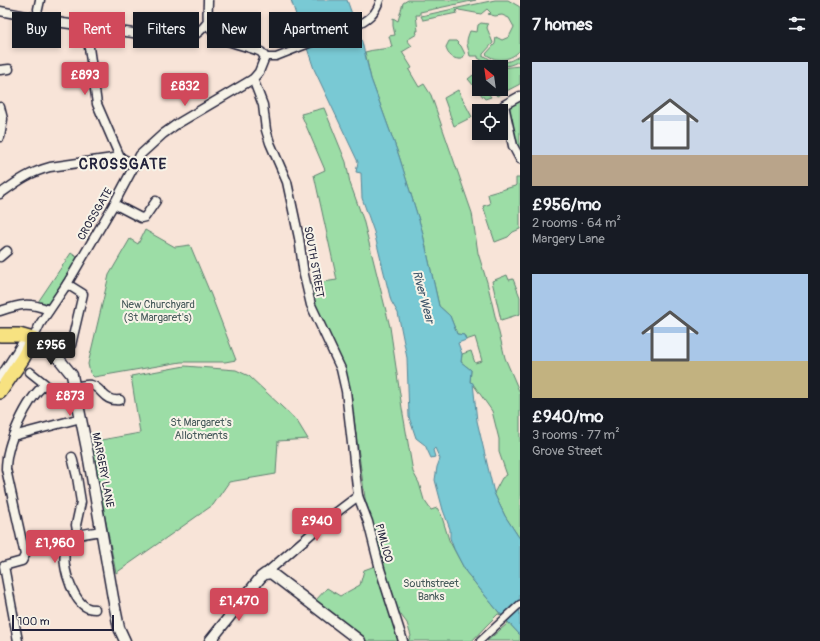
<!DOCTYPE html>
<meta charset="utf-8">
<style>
body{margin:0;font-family:Pangolin,sans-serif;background:#20242c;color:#f1f3f6;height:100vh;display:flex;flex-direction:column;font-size:15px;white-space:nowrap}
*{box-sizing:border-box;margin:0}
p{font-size:13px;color:#9ea1a6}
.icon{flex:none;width:22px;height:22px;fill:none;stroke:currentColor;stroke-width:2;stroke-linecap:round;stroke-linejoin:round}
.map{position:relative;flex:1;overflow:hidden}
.drawer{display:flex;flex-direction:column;background:#171b24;width:300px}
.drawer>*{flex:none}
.hud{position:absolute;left:12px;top:12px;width:380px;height:36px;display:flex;gap:8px}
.needle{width:26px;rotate:331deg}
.tools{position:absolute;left:472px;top:60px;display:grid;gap:8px}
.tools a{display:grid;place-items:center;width:36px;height:36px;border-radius:0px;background:#171b24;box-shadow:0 2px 6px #0003;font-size:20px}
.scale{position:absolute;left:12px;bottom:10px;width:102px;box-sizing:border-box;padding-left:4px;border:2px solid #22223b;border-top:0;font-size:11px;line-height:14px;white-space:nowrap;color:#22223b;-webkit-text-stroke:3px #f7f3e8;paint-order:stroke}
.price{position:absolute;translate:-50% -34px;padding:0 9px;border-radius:4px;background:#d1495b;color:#fff;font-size:13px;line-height:26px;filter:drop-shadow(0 1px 2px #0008)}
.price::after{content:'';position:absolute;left:50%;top:24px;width:12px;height:9px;margin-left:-6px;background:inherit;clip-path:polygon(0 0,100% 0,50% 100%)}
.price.current{background:#222;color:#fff}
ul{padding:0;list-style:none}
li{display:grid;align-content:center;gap:8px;height:212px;padding:0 12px}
li span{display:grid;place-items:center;height:124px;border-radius:0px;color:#555}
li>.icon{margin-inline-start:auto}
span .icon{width:72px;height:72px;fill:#fffc;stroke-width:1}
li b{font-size:17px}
h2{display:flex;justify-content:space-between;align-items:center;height:48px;padding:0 12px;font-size:17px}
.chip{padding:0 14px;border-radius:0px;background:#171b24;box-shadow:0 2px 6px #0003;font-size:14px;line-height:36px}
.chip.current{background:#d1495b;color:#fff}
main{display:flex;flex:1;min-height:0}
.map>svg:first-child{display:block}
</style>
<main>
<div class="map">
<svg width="520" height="641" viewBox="0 0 520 641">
<rect width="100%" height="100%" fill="#f8e4d8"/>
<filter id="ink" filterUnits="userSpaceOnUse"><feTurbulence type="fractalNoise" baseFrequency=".025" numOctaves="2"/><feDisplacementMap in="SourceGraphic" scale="8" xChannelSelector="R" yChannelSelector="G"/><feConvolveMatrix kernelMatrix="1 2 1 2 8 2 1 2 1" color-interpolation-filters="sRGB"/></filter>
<g filter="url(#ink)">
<g fill="#9cdda6" stroke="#5f8070">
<path d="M408,0H476L420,12V15H416L418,31H416L417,34L407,40L412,46L402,52L412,68L409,70L419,87L424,84L431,95L472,213L478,253L487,282L505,358L520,393V539L505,516L494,493L502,478L507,475L499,452V439L492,411L473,384L470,382L471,370L461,362L462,354L471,351L475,363L482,361L475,337L466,340L464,335L457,334L450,316L439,306L422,230L399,156L371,79L365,52C374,49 383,50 392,47L389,36L395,35L393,26V18L398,21L403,3Z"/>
<path d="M495,0H508L520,7V50C512,60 496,63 486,54L495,44L496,37L502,40L509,37L514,27L509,18L502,15L495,16L488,14L491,13L487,9L481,14L459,10L458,9L456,11L457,13L423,20L421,16Z"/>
<path d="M481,23L488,24L487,28L493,43L483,54V57L485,56C496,65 509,64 520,55V60C513,66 500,68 490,65C486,64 482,60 478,58V56H470C467,43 465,43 470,31L477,32L478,25Z"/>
<path d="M449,41H456L461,46L465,54L462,59C454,60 447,55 446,47Z"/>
<path d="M520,66V84L497,96L491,89H501V68Z"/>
<path d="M473,75L479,82V89H485L491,97L485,99L468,79Z"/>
<path d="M458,90L472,117L454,126L444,98Z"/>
<path d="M520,99V150L516,143L507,109L510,103Z"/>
<path d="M324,108L346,162L350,183L363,219L390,327L402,408L413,472L419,483L424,500L431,510L437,508L441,514L449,540L466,572L501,615L498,614L485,627L472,641H408L411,636L407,623L395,607L384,577L372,522L365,498L351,397L342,365L314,304L309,284L337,280L314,175L325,170L301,114Z"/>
<path d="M516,178H520V229L513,232L508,237L495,242L483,206L490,204L488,194L515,186L516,185Z"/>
<path d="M145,230L175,247L190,245L211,295L236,360L225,362H181L94,377L90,373L88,364L109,275L130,239L138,244Z"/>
<path d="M71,253L78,258L48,304L38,302Z"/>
<path d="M507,275L509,280L513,279L520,297V314L501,320L492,281Z"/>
<path d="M185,366L236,370L249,376L297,421L308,439L278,441L276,474L229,482L213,505L116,573L90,442L140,433L131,376Z"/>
<path d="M375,566L399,641H365L354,634L315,601L327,588L340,596L360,585L364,570Z"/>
<path d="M508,622L520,635V641H487L507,624Z"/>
</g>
<path fill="#79c9d4" stroke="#568697" d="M291,0H347L362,42L371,79L399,156L422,230L439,306L450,316L457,334L464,335L466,340L458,343L462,354L461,362L471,370L470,382L473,383L477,421L494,493L505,516L520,539V635L497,610L466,572L454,549L450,538V529L443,510L435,480L437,467L440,459L435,448L433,450L435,457L431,458L425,445L416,438L409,417L407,358L398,313L391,301L374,232L362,198L361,173L356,172L358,162L314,69Z"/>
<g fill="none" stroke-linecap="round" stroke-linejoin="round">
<defs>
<g id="pedestrian">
<path d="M265,57H276L355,26C368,20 376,14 380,0"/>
<path d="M480,641L520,604"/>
</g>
<g id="minor">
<path d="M38,9L40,0"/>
<path d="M0,11L63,23L147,35C156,40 185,40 194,35C200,32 204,27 208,22"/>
<path d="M86,26L97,104L120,157"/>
<path d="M0,70L9,69"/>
<path d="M253,79L263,105L266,130L270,143L287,182L299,238L304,275L311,305L341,369L346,391L358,496L368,522L380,569L403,641"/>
<path d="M520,96L504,105L513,146L520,159"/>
<path d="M0,107L3,119L0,137"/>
<path d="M120,157L135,165"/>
<path d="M0,194C18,181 28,173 50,167L120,157"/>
<path d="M114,204L141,218L145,217L156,201"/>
<path d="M0,257L7,251"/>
<path d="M67,284L83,294L71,345"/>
<path d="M0,311C21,304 28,302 49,310"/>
<path d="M33,339L40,324L67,284L114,204L140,155L163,134L177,124L253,79L259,72L265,57L261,52C246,44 212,43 208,22C207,15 208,7 208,0"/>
<path d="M0,378L23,342L21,335"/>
<path d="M75,387C80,386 85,384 91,385C103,388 103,402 120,400"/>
<path d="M13,436L81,418"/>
<path d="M72,457L77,477L81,502L76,525L78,536"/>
<path d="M265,574L333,515L358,496"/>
<path d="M95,609C92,609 89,609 86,607C71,599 56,554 70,540C77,533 93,533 102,531"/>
<path d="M18,641L4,566L22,561L25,555L6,469C6,444 26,400 45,384L30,372"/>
</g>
<g id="tertiary">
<path d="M33,339L40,343L59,359L72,375L88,454L113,598L119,628L125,641"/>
<path d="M210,641L261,577L265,574L271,573L360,641"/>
</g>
<path id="trunk" d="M0,335H19L33,339L23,358L0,392"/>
</defs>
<use href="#pedestrian" stroke="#22223b" stroke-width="9"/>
<use href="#minor" stroke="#22223b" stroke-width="11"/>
<use href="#tertiary" stroke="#22223b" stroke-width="13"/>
<use href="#trunk" stroke="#22223b" stroke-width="16"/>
<use href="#pedestrian" stroke="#f7f3e8" stroke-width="6"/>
<use href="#minor" stroke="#f7f3e8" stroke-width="8"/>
<use href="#tertiary" stroke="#f7f3e8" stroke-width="10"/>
<use href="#trunk" stroke="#f7e281" stroke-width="13"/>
</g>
</g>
<g text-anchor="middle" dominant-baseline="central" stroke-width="4" stroke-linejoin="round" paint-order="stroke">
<g font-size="11" fill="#22223b" stroke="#f7f3e8">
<text transform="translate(95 214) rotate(-60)">CROSSGATE</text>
<text transform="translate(314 262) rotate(80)">SOUTH STREET</text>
<text transform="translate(103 470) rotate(79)">MARGERY LANE</text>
<text transform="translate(384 543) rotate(75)">PIMLICO</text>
</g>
<g font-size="11" fill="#475a5b" stroke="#f7f3e8">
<text x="158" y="304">New Churchyard<tspan x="158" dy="13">(St Margaret's)</tspan></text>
<text x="201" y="422">St Margaret's<tspan x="201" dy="13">Allotments</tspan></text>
<text x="431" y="583">Southstreet<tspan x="431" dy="13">Banks</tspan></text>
</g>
<g font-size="12" font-style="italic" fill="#3c5469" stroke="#f7f3e8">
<text transform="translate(423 297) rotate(75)">River Wear</text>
</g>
<g font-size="15" font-weight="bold" letter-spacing="1" fill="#22223b" stroke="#f7f3e8">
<text x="123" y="164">CROSSGATE</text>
</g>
</g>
</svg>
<div class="tools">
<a><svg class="needle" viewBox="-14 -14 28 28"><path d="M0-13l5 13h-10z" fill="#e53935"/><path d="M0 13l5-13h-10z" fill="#9ea1a6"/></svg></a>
<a><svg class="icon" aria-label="locate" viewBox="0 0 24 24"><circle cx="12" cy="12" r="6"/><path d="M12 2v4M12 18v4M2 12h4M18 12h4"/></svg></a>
</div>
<div class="scale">100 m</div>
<b class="price" style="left:85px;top:96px">£893</b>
<b class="price" style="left:185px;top:107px">£832</b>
<b class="price current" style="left:51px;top:366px">£956</b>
<b class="price" style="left:70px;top:417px">£873</b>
<b class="price" style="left:317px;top:542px">£940</b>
<b class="price" style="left:55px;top:564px">£1,960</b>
<b class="price" style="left:239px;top:622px">£1,470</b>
<div class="hud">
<a class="chip">Buy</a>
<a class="chip current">Rent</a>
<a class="chip">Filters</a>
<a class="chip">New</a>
<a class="chip">Apartment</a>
</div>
</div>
<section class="drawer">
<h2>7 homes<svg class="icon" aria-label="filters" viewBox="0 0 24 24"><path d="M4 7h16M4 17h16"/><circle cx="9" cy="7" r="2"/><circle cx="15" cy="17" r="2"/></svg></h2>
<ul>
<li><span style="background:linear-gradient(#c9d6e8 75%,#b9a48a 0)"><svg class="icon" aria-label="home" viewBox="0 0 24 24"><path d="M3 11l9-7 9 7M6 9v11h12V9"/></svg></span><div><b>£956/mo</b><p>2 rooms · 64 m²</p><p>Margery Lane</p></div></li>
<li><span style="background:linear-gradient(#a9c7e8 70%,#c2b280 0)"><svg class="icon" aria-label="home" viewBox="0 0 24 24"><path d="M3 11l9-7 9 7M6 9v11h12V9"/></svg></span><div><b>£940/mo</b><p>3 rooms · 77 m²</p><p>Grove Street</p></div></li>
</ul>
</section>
</main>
